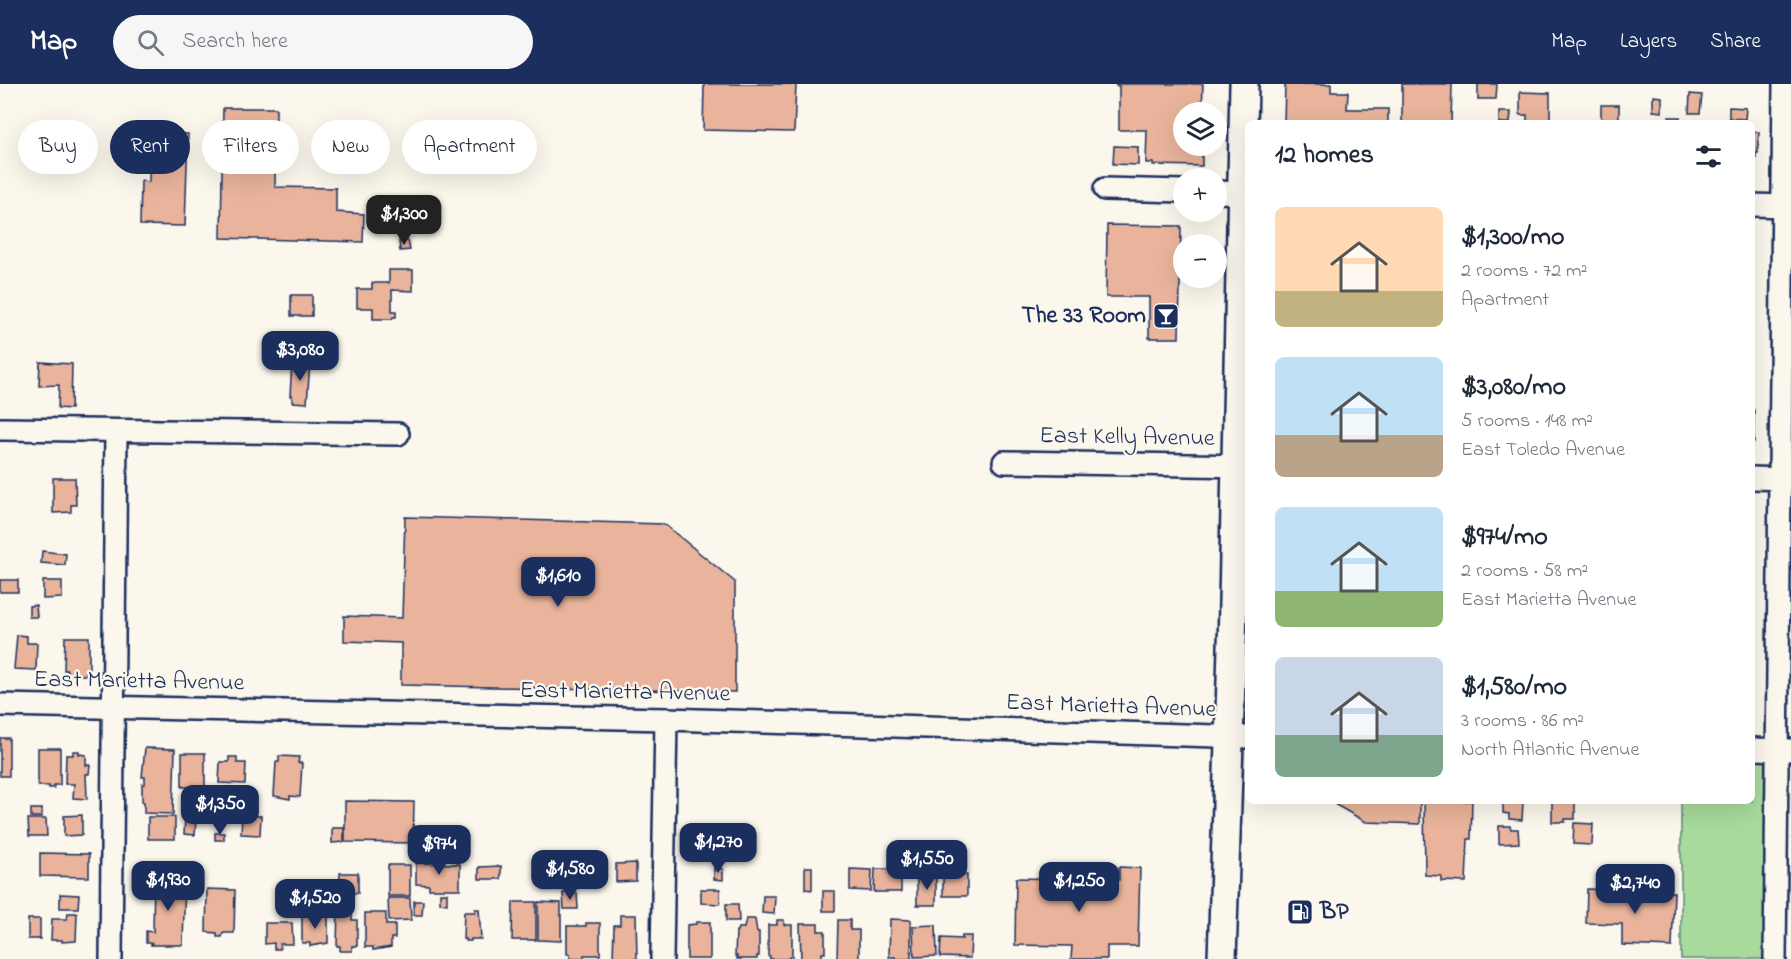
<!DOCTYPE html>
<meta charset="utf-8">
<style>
body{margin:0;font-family:"Indie Flower",sans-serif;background:#f6f6f7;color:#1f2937;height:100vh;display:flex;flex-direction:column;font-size:22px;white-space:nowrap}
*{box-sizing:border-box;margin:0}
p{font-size:20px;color:#747a83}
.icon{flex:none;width:33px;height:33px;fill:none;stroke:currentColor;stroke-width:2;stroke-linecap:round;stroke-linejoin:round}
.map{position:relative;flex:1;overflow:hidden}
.panel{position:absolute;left:1245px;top:36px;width:510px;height:684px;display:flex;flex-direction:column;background:#fff;border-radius:9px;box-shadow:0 6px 24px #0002}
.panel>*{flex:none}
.top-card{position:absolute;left:18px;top:36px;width:570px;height:54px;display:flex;gap:12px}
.fabs{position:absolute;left:1173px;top:18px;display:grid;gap:12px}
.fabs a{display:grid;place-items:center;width:54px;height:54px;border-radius:50%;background:#fff;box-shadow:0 6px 24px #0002;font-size:30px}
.price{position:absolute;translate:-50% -51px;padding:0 14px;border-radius:12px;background:#1b2f5e;color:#fff;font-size:20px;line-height:39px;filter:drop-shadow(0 2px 3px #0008)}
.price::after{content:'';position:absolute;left:50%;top:36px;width:18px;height:14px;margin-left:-9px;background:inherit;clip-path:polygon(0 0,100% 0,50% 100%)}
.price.selected{background:#222;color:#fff}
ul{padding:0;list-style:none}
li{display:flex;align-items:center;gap:18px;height:150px;padding:0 30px}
li span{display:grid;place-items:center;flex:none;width:168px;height:120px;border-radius:9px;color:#555}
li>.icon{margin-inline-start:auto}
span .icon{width:72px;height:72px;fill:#fffc;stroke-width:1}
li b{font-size:26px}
h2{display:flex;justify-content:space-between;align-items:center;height:72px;padding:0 30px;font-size:26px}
.chip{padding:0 21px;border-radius:27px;background:#fff;box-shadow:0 6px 24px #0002;font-size:21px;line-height:54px}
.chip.selected{background:#1b2f5e;color:#fff}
header{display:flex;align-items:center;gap:36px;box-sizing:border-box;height:84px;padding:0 30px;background:#1b2f5e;color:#fff}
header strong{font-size:28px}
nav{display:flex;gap:33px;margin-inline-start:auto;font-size:21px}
.search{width:420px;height:54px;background:#f6f6f7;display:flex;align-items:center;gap:15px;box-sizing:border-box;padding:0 21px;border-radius:33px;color:#747a83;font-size:22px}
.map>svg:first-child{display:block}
</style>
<header>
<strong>Map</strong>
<div class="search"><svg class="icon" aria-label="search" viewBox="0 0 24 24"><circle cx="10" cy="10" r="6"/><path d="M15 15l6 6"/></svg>Search here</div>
<nav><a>Map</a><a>Layers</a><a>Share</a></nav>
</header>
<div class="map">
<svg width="1791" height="875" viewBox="0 0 1791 875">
<rect width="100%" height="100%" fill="#fbf7ec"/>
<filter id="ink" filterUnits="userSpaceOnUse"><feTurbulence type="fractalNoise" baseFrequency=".0167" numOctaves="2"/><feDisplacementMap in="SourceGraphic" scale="12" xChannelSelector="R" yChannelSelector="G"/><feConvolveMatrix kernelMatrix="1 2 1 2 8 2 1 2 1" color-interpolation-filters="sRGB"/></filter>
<g filter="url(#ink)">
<path fill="#a7da9c" stroke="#61847d" stroke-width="1.5" d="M1752,665L1776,666L1775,875H1681V717H1752Z"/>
<g fill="#e9b49b" stroke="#1b2f5e" stroke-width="1.5">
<path d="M704,0H796L794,48L703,46Z"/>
<path d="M1116,0H1203L1202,28H1184V62H1202V82L1153,81V79H1146L1147,46H1119V2H1116Z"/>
<path d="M1285,0H1331V8H1348L1347,25H1388V39H1284Z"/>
<path d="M1402,0H1452L1451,39H1402Z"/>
<path d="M1478,0H1497L1496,15H1478Z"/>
<path d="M1520,8L1550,9V39H1527V31H1520Z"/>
<path d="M1690,10L1702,11L1700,29H1689Z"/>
<path d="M1653,12L1662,13V28L1653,27Z"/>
<rect x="1601" y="21" width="18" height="18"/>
<path d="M1729,23L1746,24L1745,35L1729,34Z"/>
<path d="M223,24H276L275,103L336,104V128L364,130L363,158L221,154Z"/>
<path d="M1499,28H1511L1510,39H1499Z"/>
<rect x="1669" y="33" width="11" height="6"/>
<path d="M1752,46L1759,49L1758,69H1756V74L1752,73Z"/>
<path d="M150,49L188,50L185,142L140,141L141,97L149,98Z"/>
<path d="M1114,62L1138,63V81L1113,80Z"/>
<path d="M1107,141L1181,142L1179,254H1149V213H1106Z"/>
<path d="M408,156L410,166L400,167L399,157Z"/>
<path d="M389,186H413V207L392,206V227H396V233H393L392,235H373V224H357V205H372V199H389Z"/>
<rect x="291" y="211" width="21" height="21"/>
<path d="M40,278L72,280L71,325L58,324L59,301L39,302Z"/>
<path d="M292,278L310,279L307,319L292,318V312H290Z"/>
<rect x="1752" y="326" width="2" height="32"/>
<path d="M53,394H75L76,421H71V428L53,429Z"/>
<path d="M405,433L664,440L735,498V608L401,601V559L344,557V532L402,534Z"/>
<path d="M42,467L66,470L65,481L41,479Z"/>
<rect x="0" y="496" width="18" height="12"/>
<path d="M43,497H62V514L43,515Z"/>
<path d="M36,521L37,533H29V522Z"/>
<path d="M17,551L27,552V559H37L36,586L14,585Z"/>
<path d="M65,553H89V586H86V591H67V586H64Z"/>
<rect x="0" y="654" width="9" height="38"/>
<path d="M38,664H60V701H54V704H49V702H38Z"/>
<path d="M145,664L175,665L173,730L144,729V718H142V700H145V693H142Z"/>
<path d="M73,667H79V670L86,671V681H90L89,690H86L87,715L73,714L74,700H65L66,671H73Z"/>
<rect x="182" y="669" width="23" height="34"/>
<path d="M279,672L299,673L298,679H302L300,713L290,712V715L274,712L276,678H279Z"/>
<path d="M229,673H237V679H246L245,700L219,699L220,678H229Z"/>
<path d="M345,717L414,718L413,759L345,758Z"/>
<path d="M1336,717H1420V740L1366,738L1336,721Z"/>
<path d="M1424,717H1472L1471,755H1468L1466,798L1441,797V792L1425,791Z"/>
<path d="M1503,717H1528L1523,718L1522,736L1509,735V730L1503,729Z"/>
<path d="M1552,717H1575V735H1565V738H1552Z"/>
<rect x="31" y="725" width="11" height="8"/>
<path d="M82,731V751L64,752V732Z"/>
<path d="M242,731L261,732L260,751L241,750Z"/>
<rect x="148" y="733" width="27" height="22"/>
<path d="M185,734H196L195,751L184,750Z"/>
<path d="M28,735H46L47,752H29Z"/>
<path d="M1574,739L1593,740L1592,761L1573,760Z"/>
<path d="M1499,742H1510L1511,745H1518L1519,759L1499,760Z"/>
<path d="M332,744H344V758L332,759Z"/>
<rect x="215" y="749" width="9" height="7"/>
<path d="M40,769L89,770V793L40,792Z"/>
<path d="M416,779L460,780V805H429V801L416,800Z"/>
<path d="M636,779V797L616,798V780Z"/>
<rect x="388" y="781" width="22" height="31"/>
<path d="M501,782V795H479V783Z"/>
<path d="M805,783H812V806L805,805Z"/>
<path d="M1119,783L1140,784L1138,862H1107V875H1071L1072,862L1015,861L1016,794L1119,796Z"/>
<path d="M714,784L723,785V796L714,795Z"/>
<path d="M850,785L872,786L871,807L850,806Z"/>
<path d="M875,785H901V808H874Z"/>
<rect x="544" y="786" width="17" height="20"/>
<rect x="340" y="789" width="18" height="20"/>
<rect x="943" y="791" width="24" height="21"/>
<rect x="917" y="793" width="19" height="28"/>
<path d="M154,794H185L183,861H151L152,859H146V847L153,848Z"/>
<path d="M321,798H336L335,817L320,816Z"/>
<path d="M286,804H299V821H285Z"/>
<path d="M207,805L235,806L234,849H223L222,853H217V849L206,848Z"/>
<path d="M701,805H720V820L701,819Z"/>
<path d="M1587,805L1674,808L1672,863L1622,861V840L1586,839Z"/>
<rect x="823" y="807" width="12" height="20"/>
<path d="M440,809H447V820L440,819Z"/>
<path d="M563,809H577L578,825H564Z"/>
<path d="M60,810L79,811L78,824H60Z"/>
<path d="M763,812H775L774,830L762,829Z"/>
<path d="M388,814H410L411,836L389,837Z"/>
<path d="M414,817H423L422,831H414Z"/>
<path d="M513,818H536V856H512Z"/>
<path d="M538,818L561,819V857L538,856Z"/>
<path d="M726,820H738L739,837H726Z"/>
<path d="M338,823L352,824V836H357V862H352V867H340V862H337Z"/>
<path d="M475,825H479L481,855H471V857H466V855H463L464,828H475Z"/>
<path d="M68,829H77L76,857L62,858V856H51L52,835H67Z"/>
<path d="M365,829H386V841H395V854H391V863L373,866V863H365Z"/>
<path d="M302,831L328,832V859L310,862V859H302Z"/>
<path d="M620,831H636L637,875H613L614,841H620Z"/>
<rect x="28" y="835" width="12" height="20"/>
<path d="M746,835H755L757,848H759V872H757V875H737V872H735L736,847H737L738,844H744Z"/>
<path d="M890,835L911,836V875H895V873H889Z"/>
<path d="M777,836H784V841H792V873H789V875H770V872H768V841H777Z"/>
<path d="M838,836H850V846H859V875H837Z"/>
<path d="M696,838H710V875H687V841L696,840Z"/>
<path d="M265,839H292L293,860H280V865H274V859L265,860Z"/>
<path d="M586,839H600V871H584V875H570V870H567V842H586Z"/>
<path d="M800,840H818V847H825V869H822V875H801Z"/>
<path d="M936,841L937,872L914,873L913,842Z"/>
<path d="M962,852H971L970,874L940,873L941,854L962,855Z"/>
</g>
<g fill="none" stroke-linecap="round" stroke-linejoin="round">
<defs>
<g id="minor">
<path d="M1105,105L1184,107"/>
<path d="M1216,108L1248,109"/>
<path d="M1752,121L1791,122"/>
<path d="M0,345L398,350"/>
<path d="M1004,378L1248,382"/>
<path d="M1752,394L1791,395"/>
<path d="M0,621L666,635L1248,653"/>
<path d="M1752,665L1790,666"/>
<path d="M111,875L116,347"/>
<path d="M662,875L666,635"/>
<path d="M1775,875L1784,0"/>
</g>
<path id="major" d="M1222,875L1232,565L1244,0"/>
</defs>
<use href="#minor" stroke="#1b2f5e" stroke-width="26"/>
<use href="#major" stroke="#1b2f5e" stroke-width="32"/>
<use href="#minor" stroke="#fbf7ec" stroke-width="21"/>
<use href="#major" stroke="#fbf7ec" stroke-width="27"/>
</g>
</g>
<defs>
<symbol id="bar-square" viewBox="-11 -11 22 22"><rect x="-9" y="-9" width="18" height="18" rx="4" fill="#1b2f5e" stroke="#fbf7ec"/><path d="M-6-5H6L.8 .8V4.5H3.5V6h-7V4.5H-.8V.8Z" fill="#fff"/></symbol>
<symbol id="fuel-square" viewBox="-11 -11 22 22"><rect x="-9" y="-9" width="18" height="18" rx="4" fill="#1b2f5e" stroke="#fbf7ec"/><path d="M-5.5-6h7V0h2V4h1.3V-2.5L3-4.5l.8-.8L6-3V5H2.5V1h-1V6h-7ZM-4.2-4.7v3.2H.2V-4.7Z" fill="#fff"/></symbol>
</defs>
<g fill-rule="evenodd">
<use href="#bar-square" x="1151" y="217" width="30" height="30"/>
<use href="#fuel-square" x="1285" y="813" width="30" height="30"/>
</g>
<g text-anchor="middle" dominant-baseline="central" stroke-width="4.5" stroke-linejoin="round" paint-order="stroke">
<g font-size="24" font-weight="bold" fill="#1b2f5e" stroke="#fbf7ec" text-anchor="end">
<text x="1146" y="232">The 33 Room</text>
<text x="1320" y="828" text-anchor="start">BP</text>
</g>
<g font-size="24" fill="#1b2f5e" stroke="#fbf7ec">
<text transform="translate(1127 354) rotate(1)">East Kelly Avenue</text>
<text transform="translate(139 598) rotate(1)">East Marietta Avenue</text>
<text transform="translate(625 609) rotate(1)">East Marietta Avenue</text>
<text transform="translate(1111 623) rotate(2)">East Marietta Avenue</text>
</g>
</g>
</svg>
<div class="fabs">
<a><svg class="icon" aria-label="layers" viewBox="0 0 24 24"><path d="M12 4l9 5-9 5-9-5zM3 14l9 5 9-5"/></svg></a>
<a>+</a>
<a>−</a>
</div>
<b class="price selected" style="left:404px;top:162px">$1,300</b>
<b class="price" style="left:300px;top:298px">$3,080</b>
<b class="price" style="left:558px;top:524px">$1,610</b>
<b class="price" style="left:220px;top:752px">$1,350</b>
<b class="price" style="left:718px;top:790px">$1,270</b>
<b class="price" style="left:439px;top:792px">$974</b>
<b class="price" style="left:927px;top:807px">$1,550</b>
<b class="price" style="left:570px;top:817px">$1,580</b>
<b class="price" style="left:168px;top:828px">$1,930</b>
<b class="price" style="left:1079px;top:829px">$1,250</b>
<b class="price" style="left:1635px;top:831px">$2,740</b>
<b class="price" style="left:315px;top:846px">$1,520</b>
<div class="top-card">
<a class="chip">Buy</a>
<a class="chip selected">Rent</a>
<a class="chip">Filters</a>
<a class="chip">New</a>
<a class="chip">Apartment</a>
</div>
<section class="panel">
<h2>12 homes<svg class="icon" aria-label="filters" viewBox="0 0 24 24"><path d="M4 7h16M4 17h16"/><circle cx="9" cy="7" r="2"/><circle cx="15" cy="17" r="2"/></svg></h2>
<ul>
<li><span style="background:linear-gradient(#ffd9b3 70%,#c2b280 0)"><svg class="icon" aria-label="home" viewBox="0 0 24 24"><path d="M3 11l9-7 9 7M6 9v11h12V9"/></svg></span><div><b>$1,300/mo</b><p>2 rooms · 72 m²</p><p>Apartment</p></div></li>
<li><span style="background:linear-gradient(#bfe0f5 65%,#b9a48a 0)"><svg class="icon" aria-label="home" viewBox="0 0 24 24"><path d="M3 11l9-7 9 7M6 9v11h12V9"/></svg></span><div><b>$3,080/mo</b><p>5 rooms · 148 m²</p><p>East Toledo Avenue</p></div></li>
<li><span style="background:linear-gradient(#bfe0f5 70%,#8fb573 0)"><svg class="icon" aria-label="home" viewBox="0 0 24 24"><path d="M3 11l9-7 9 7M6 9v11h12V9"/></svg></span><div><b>$974/mo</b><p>2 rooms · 58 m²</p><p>East Marietta Avenue</p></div></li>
<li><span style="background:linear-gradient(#c9d6e8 65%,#7fa58c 0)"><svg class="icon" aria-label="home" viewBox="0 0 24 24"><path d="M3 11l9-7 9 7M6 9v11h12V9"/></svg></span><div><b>$1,580/mo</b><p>3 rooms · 86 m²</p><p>North Atlantic Avenue</p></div></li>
</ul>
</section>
</div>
